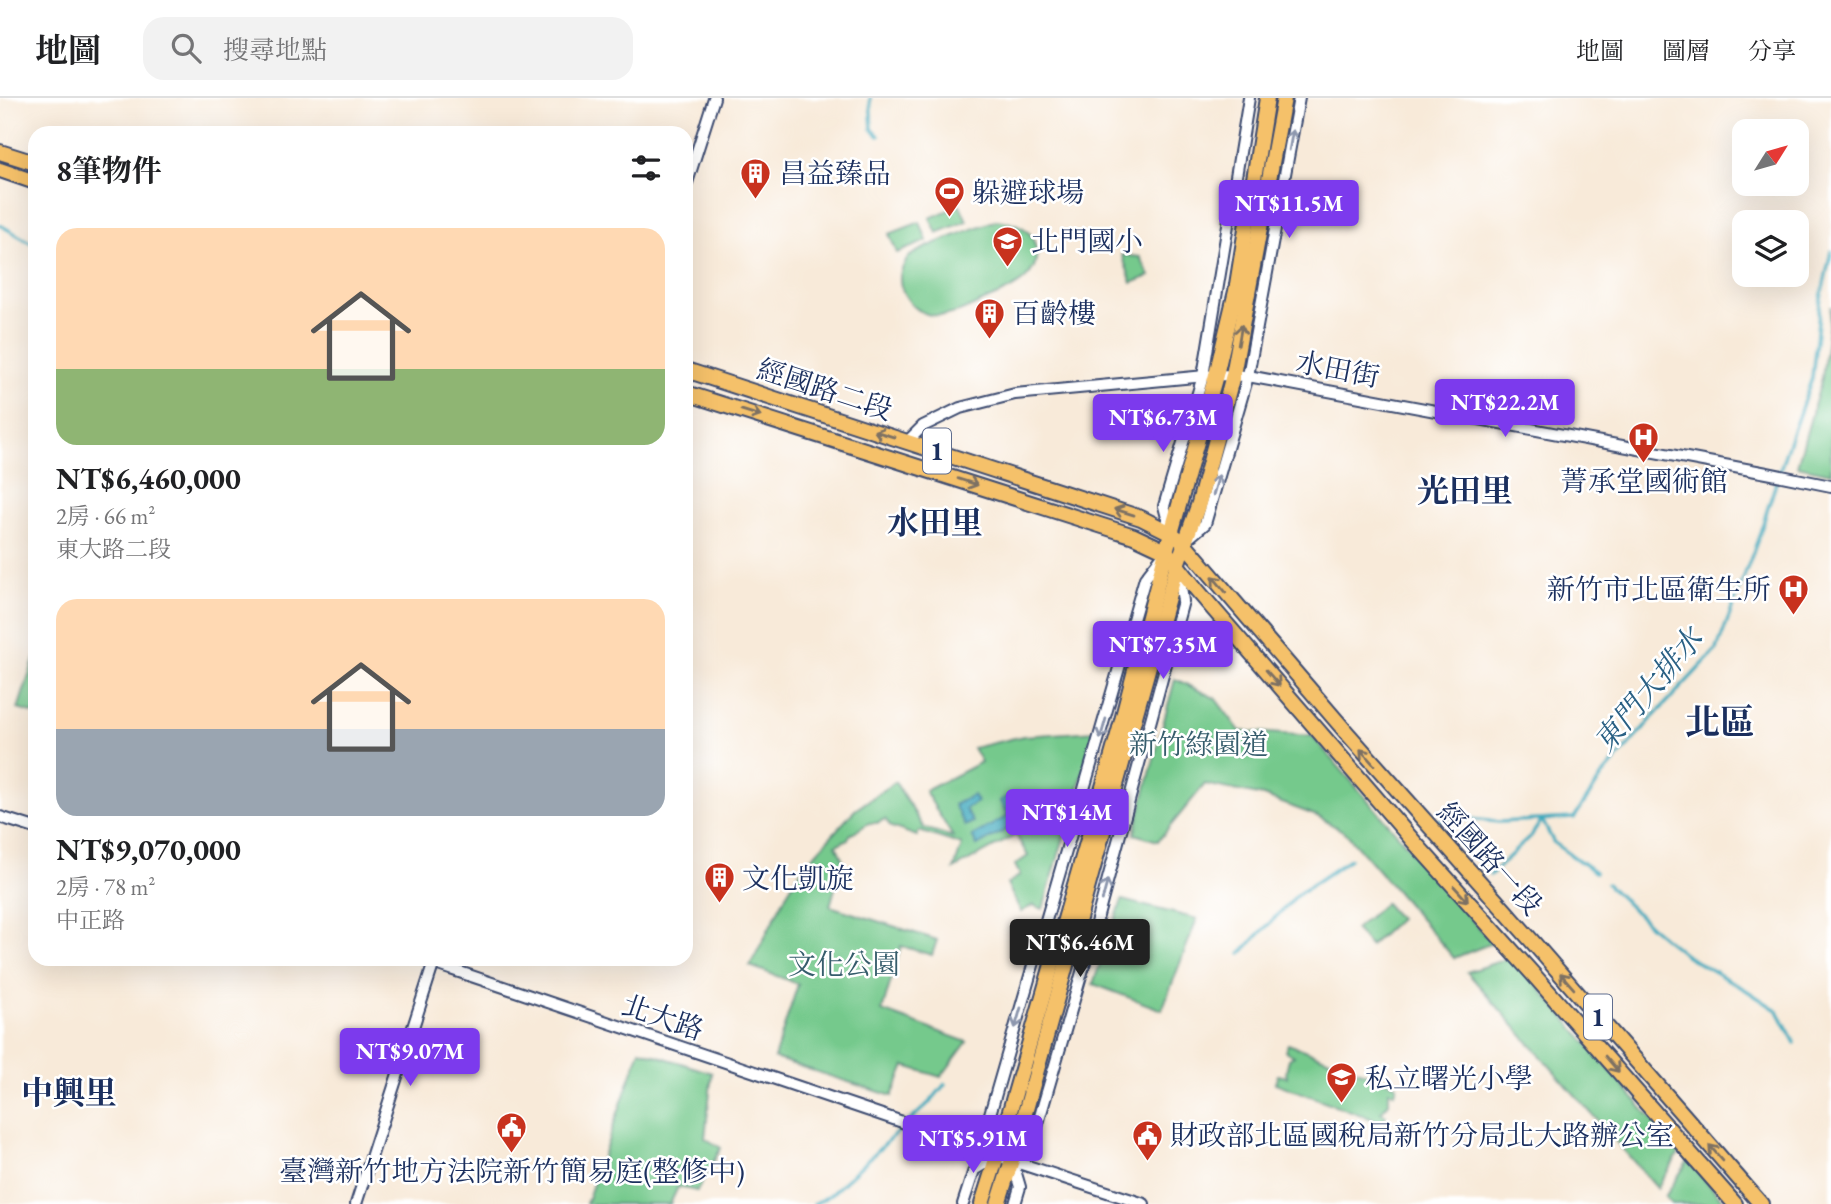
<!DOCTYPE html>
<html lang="zh-TW">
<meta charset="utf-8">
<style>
body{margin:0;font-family:"EB Garamond","Noto Serif TC",serif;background:#f2f2f2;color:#202124;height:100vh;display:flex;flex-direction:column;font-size:26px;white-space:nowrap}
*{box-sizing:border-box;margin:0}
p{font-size:23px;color:#757577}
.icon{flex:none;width:38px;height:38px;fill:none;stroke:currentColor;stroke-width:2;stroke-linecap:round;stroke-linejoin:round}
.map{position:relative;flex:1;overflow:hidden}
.panel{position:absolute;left:28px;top:28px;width:665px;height:840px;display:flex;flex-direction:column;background:#fff;border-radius:21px;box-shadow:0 7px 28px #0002}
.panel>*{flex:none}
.needle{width:46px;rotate:53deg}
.fabs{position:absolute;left:1732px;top:21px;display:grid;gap:14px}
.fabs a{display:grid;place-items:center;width:77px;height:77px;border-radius:14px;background:#fff;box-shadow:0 7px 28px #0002;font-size:35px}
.price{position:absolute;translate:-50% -60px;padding:0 16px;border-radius:7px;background:#7c3aed;color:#fff;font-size:23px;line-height:46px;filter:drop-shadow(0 2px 4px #0008)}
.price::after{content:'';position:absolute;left:50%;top:42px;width:21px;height:16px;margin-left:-10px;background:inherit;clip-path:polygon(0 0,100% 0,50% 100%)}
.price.on{background:#222;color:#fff}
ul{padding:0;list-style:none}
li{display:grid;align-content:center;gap:14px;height:371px;padding:0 28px}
li span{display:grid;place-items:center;height:217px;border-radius:21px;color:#555}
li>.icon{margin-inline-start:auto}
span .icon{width:126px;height:126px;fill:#fffc;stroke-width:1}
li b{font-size:30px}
h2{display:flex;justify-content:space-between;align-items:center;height:84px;padding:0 28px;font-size:30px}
header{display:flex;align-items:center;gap:42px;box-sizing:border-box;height:98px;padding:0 35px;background:#fff;border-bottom:2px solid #e0e0e0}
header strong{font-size:33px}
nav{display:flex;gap:38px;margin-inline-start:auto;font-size:24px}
.search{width:490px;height:63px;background:#f2f2f2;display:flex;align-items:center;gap:18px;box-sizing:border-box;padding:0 24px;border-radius:21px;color:#757577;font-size:26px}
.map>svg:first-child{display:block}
</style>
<header>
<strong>地圖</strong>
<div class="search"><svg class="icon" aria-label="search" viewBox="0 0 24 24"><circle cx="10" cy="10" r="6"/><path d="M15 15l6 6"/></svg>搜尋地點</div>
<nav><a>地圖</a><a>圖層</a><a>分享</a></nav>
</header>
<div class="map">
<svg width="1831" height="1106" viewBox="0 0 1831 1106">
<rect width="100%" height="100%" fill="#fff"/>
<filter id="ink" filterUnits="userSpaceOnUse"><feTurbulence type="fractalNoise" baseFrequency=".0143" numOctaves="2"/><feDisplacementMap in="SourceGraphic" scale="14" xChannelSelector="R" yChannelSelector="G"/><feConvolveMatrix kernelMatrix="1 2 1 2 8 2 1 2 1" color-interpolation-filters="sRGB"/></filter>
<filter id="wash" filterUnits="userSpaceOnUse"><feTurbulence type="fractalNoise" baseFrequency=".00686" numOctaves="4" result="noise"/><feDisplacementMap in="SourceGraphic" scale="28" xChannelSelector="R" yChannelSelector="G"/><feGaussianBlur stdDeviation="1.57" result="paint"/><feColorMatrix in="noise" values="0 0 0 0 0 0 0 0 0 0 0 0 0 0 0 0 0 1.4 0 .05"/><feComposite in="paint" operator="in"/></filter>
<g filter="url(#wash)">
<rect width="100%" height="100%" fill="#f8ead9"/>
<g fill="#75c98c" stroke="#487c75" stroke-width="2">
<path d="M960,107L967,123L937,135L930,120Z"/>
<path d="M997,122C1011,124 1026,127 1033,141C1048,178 1011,192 984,203C975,207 967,211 959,214C949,217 936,219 927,216C913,212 899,194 900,179C900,174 905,164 908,160C916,150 981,128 997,122Z"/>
<path d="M920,124L927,143L897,155L889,136Z"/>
<path d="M1122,157L1140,159L1150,178L1132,185Z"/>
<path d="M1831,208V375L1797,368L1822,280Z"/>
<path d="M35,559V616L18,611Z"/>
<path d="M1175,581L1215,600L1240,633L1312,638L1492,845L1454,860L1346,735L1317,718L1263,698L1205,686L1158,743L1134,736Z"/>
<path d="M1095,633L1043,811L1033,807L1021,814L1007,786L1020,777L1015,767L1028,758L1016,737L954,771L962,747L919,733L917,738L891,729L885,721L877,725H869L850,737L848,741L836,747L843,762L830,808L937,842L932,857L901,848L882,913L967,944L941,979L905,968L892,998L774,960L798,886L750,868L787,795L803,769L855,712L895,684L924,730L953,739L925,693L981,664L973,650L1023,638Z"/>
<path d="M1122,802L1197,821L1162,912L1093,886Z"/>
<path d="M1385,805L1399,821L1370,848L1355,831Z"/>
<path d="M1513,859L1680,1054L1657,1090L1467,874Z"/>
<path d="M1288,946L1397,987L1395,995L1389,993V1005L1381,1014L1386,1017L1383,1025L1275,985L1278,977L1287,979L1286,973L1289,961L1294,958L1285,953Z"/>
<path d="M640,952L712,975L705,1040L721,1050L697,1093L678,1089L670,1106H586Z"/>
<path d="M1688,1063L1726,1106H1671L1665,1099Z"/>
</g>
<g fill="#3faabe" stroke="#2d6c8e" stroke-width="2">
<path d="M973,697L977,704L965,711L973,724L965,728L954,707Z"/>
<path d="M1009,697L1023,722L977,748L972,738L1008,718L1000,703Z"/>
</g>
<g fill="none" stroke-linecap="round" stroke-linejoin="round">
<g stroke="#3faabe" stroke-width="3.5">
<path d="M870,0L872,31L879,38"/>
<path d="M0,127L35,147"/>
<path d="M1434,724L1451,719L1499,724L1574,720L1603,677L1654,618L1717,551L1758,441L1788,347L1812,280L1820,205L1831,153"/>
<path d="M1490,777L1531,738L1542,722L1554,745L1595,774"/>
<path d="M1607,786L1651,829L1685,857L1746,892L1778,913L1795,945"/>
<path d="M1241,855L1297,797L1350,761"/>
<path d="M814,1106L830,1097L931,1003L945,986"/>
</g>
</g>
</g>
<g filter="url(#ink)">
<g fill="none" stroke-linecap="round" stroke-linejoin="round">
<defs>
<g id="minor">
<path d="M686,88L714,0"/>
<path d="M908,343L923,328L960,310L1015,296L1216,277L1248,278L1767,375L1831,388"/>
<path d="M1171,435L1164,408L1203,278L1249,0"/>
<path d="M1185,443L1205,426L1248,278L1299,0"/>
<path d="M0,719L35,730"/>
<path d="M421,861L929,1033L997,1058L1144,1106"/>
<path d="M997,1058L988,1023L1145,480L1163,457"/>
<path d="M1014,1060L1034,1039L1092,840L1183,503L1178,468"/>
<path d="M1012,1062L1020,1089L1015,1106"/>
<path d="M356,1106L435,861"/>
<path d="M963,1106L974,1072L997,1058"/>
</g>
<g id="major">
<path d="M0,54L35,65"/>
<path d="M0,72L35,84"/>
<path d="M686,272L1141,420L1171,435L1184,445L1347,635L1531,842L1761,1106"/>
<path d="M686,295L1134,438L1166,453L1197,492L1415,745L1532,875L1735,1106"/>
<path d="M982,1106L997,1058L1120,630L1166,453L1216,277L1236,193L1267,0"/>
<path d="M998,1106L1012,1062L1177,467L1199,405L1233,277L1284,0"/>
</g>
</defs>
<use href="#minor" stroke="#3c4b70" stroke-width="14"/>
<use href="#major" stroke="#3c4b70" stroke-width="18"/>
<use href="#minor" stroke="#fff" stroke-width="10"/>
<use href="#major" stroke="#f5c16b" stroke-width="14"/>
</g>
<defs><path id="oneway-shaft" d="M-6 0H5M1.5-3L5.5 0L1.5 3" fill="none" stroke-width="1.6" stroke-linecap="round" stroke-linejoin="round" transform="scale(1.75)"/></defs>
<g stroke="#8d97ae">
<use href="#oneway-shaft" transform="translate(1291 42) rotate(-80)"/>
<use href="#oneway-shaft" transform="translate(1216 387) rotate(-74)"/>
<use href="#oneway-shaft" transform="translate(1103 631) rotate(106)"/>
<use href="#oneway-shaft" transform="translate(1105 792) rotate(-75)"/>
<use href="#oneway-shaft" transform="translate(1018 920) rotate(106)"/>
</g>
<g stroke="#7d7164">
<use href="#oneway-shaft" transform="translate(1240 237) rotate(-80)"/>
<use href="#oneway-shaft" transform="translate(751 315) rotate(17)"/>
<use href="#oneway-shaft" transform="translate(884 336) rotate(-163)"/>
<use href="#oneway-shaft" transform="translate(968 384) rotate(18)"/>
<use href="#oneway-shaft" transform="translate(1124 414) rotate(-163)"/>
<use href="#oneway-shaft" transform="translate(1219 486) rotate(-130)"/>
<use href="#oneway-shaft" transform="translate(1273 580) rotate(49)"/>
<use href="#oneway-shaft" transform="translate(1367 659) rotate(-131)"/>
<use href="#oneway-shaft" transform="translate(1461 796) rotate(48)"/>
<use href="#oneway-shaft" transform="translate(1567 883) rotate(-131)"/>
<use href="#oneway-shaft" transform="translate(1612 966) rotate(49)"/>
<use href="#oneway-shaft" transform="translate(1716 1055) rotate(-131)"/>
</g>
</g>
<defs>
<symbol id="building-pin" viewBox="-11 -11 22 30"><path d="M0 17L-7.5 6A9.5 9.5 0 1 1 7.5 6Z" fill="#c8321e" stroke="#fff"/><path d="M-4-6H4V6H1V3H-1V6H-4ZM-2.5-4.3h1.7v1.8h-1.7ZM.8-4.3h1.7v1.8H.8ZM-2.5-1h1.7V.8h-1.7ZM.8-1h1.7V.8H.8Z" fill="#fff"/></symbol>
<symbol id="stadium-pin" viewBox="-11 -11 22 30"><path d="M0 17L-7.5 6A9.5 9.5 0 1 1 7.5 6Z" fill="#c8321e" stroke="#fff"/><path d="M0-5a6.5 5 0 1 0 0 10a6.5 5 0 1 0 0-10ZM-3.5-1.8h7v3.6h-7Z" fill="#fff"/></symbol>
<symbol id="school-pin" viewBox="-11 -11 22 30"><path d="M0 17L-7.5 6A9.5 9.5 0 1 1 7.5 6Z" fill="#c8321e" stroke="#fff"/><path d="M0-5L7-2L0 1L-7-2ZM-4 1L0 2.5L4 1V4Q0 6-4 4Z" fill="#fff"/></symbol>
<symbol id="hospital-pin" viewBox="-11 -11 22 30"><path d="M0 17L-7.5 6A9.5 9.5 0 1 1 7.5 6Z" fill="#c8321e" stroke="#fff"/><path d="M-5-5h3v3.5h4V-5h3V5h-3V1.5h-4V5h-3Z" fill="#fff"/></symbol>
<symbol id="civic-pin" viewBox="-11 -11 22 30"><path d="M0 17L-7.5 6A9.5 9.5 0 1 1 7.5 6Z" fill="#c8321e" stroke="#fff"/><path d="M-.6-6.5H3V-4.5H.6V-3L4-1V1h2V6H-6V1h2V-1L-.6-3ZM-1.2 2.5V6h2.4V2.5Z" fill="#fff"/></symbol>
</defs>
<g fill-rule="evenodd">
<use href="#building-pin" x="738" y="58" width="35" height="47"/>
<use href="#stadium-pin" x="932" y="76" width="35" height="47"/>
<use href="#school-pin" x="990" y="126" width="35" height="47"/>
<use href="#building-pin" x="972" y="198" width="35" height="47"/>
<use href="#hospital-pin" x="1626" y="322" width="35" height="47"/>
<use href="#hospital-pin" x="1776" y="474" width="35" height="47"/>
<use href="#building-pin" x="702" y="762" width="35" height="47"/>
<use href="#school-pin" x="1324" y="962" width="35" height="47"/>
<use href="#civic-pin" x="494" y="1012" width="35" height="47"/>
<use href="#civic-pin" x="1130" y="1020" width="35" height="47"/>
</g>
<g text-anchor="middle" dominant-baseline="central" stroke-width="5" stroke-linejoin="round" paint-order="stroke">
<g fill="#fff" stroke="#5f6d8e" stroke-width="2">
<rect x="923" y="330.5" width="28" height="45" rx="5"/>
<rect x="1584" y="896.5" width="28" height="45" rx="5"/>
</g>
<g font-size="26" font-weight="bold" fill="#1b2f5e">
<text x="937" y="353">1</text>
<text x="1598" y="919">1</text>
</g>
<g font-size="28" fill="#1b2f5e" stroke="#fff" text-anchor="start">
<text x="779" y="75">昌益臻品</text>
<text x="972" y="94">躲避球場</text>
<text x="1031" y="143">北門國小</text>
<text x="1012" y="215">百齡樓</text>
<text x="1644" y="383" text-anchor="middle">菁承堂國術館</text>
<text x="1771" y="491" text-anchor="end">新竹市北區衛生所</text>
<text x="742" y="780">文化凱旋</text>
<text x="1365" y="980">私立曙光小學</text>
<text x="1170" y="1037">財政部北區國稅局新竹分局北大路辦公室</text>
<text x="512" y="1073" text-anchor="middle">臺灣新竹地方法院新竹簡易庭(整修中)</text>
</g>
<g font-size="28" fill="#1b2f5e" stroke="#fff">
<text transform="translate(1338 271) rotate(11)">水田街</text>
<text transform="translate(825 291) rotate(18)">經國路二段</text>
<text transform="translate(1490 760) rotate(48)">經國路一段</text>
<text transform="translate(663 919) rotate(19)">北大路</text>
</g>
<g font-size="28" fill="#365d6c" stroke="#fff">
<text x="1199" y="646">新竹綠園道</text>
<text x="844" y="866">文化公園</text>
</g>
<g font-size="30" font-style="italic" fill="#296084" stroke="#fff">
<text transform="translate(1648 592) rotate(-50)">東門大排水</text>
</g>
<g font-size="32" font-weight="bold" fill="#1b2f5e" stroke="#fff">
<text x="1465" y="393">光田里</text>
<text x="935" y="425">水田里</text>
<text x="69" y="995">中興里</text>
</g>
<g font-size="35" font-weight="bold" fill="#1b2f5e" stroke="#fff">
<text x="1720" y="623">北區</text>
</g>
</g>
</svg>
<div class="fabs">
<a><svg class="needle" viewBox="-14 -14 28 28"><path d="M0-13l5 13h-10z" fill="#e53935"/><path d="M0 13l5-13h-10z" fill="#757577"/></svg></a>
<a><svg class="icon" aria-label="layers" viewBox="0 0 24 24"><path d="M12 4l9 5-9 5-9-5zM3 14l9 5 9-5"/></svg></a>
</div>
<b class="price" style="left:1289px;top:142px">NT$11.5M</b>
<b class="price" style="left:1505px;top:341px">NT$22.2M</b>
<b class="price" style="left:1163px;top:356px">NT$6.73M</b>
<b class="price" style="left:1163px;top:583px">NT$7.35M</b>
<b class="price" style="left:1067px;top:751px">NT$14M</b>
<b class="price on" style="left:1080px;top:881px">NT$6.46M</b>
<b class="price" style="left:410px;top:990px">NT$9.07M</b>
<b class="price" style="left:973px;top:1077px">NT$5.91M</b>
<section class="panel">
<h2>8筆物件<svg class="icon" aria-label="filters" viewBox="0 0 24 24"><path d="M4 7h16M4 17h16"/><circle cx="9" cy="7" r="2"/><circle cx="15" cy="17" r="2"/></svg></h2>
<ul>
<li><span style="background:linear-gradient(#ffd9b3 65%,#8fb573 0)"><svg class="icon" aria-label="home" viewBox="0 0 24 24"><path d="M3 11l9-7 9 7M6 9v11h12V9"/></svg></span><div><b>NT$6,460,000</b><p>2房 · 66 m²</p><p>東大路二段</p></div></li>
<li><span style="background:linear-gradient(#ffd9b3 60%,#9aa5b1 0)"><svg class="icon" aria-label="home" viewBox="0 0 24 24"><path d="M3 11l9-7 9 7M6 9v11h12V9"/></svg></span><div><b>NT$9,070,000</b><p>2房 · 78 m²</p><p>中正路</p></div></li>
</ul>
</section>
</div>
